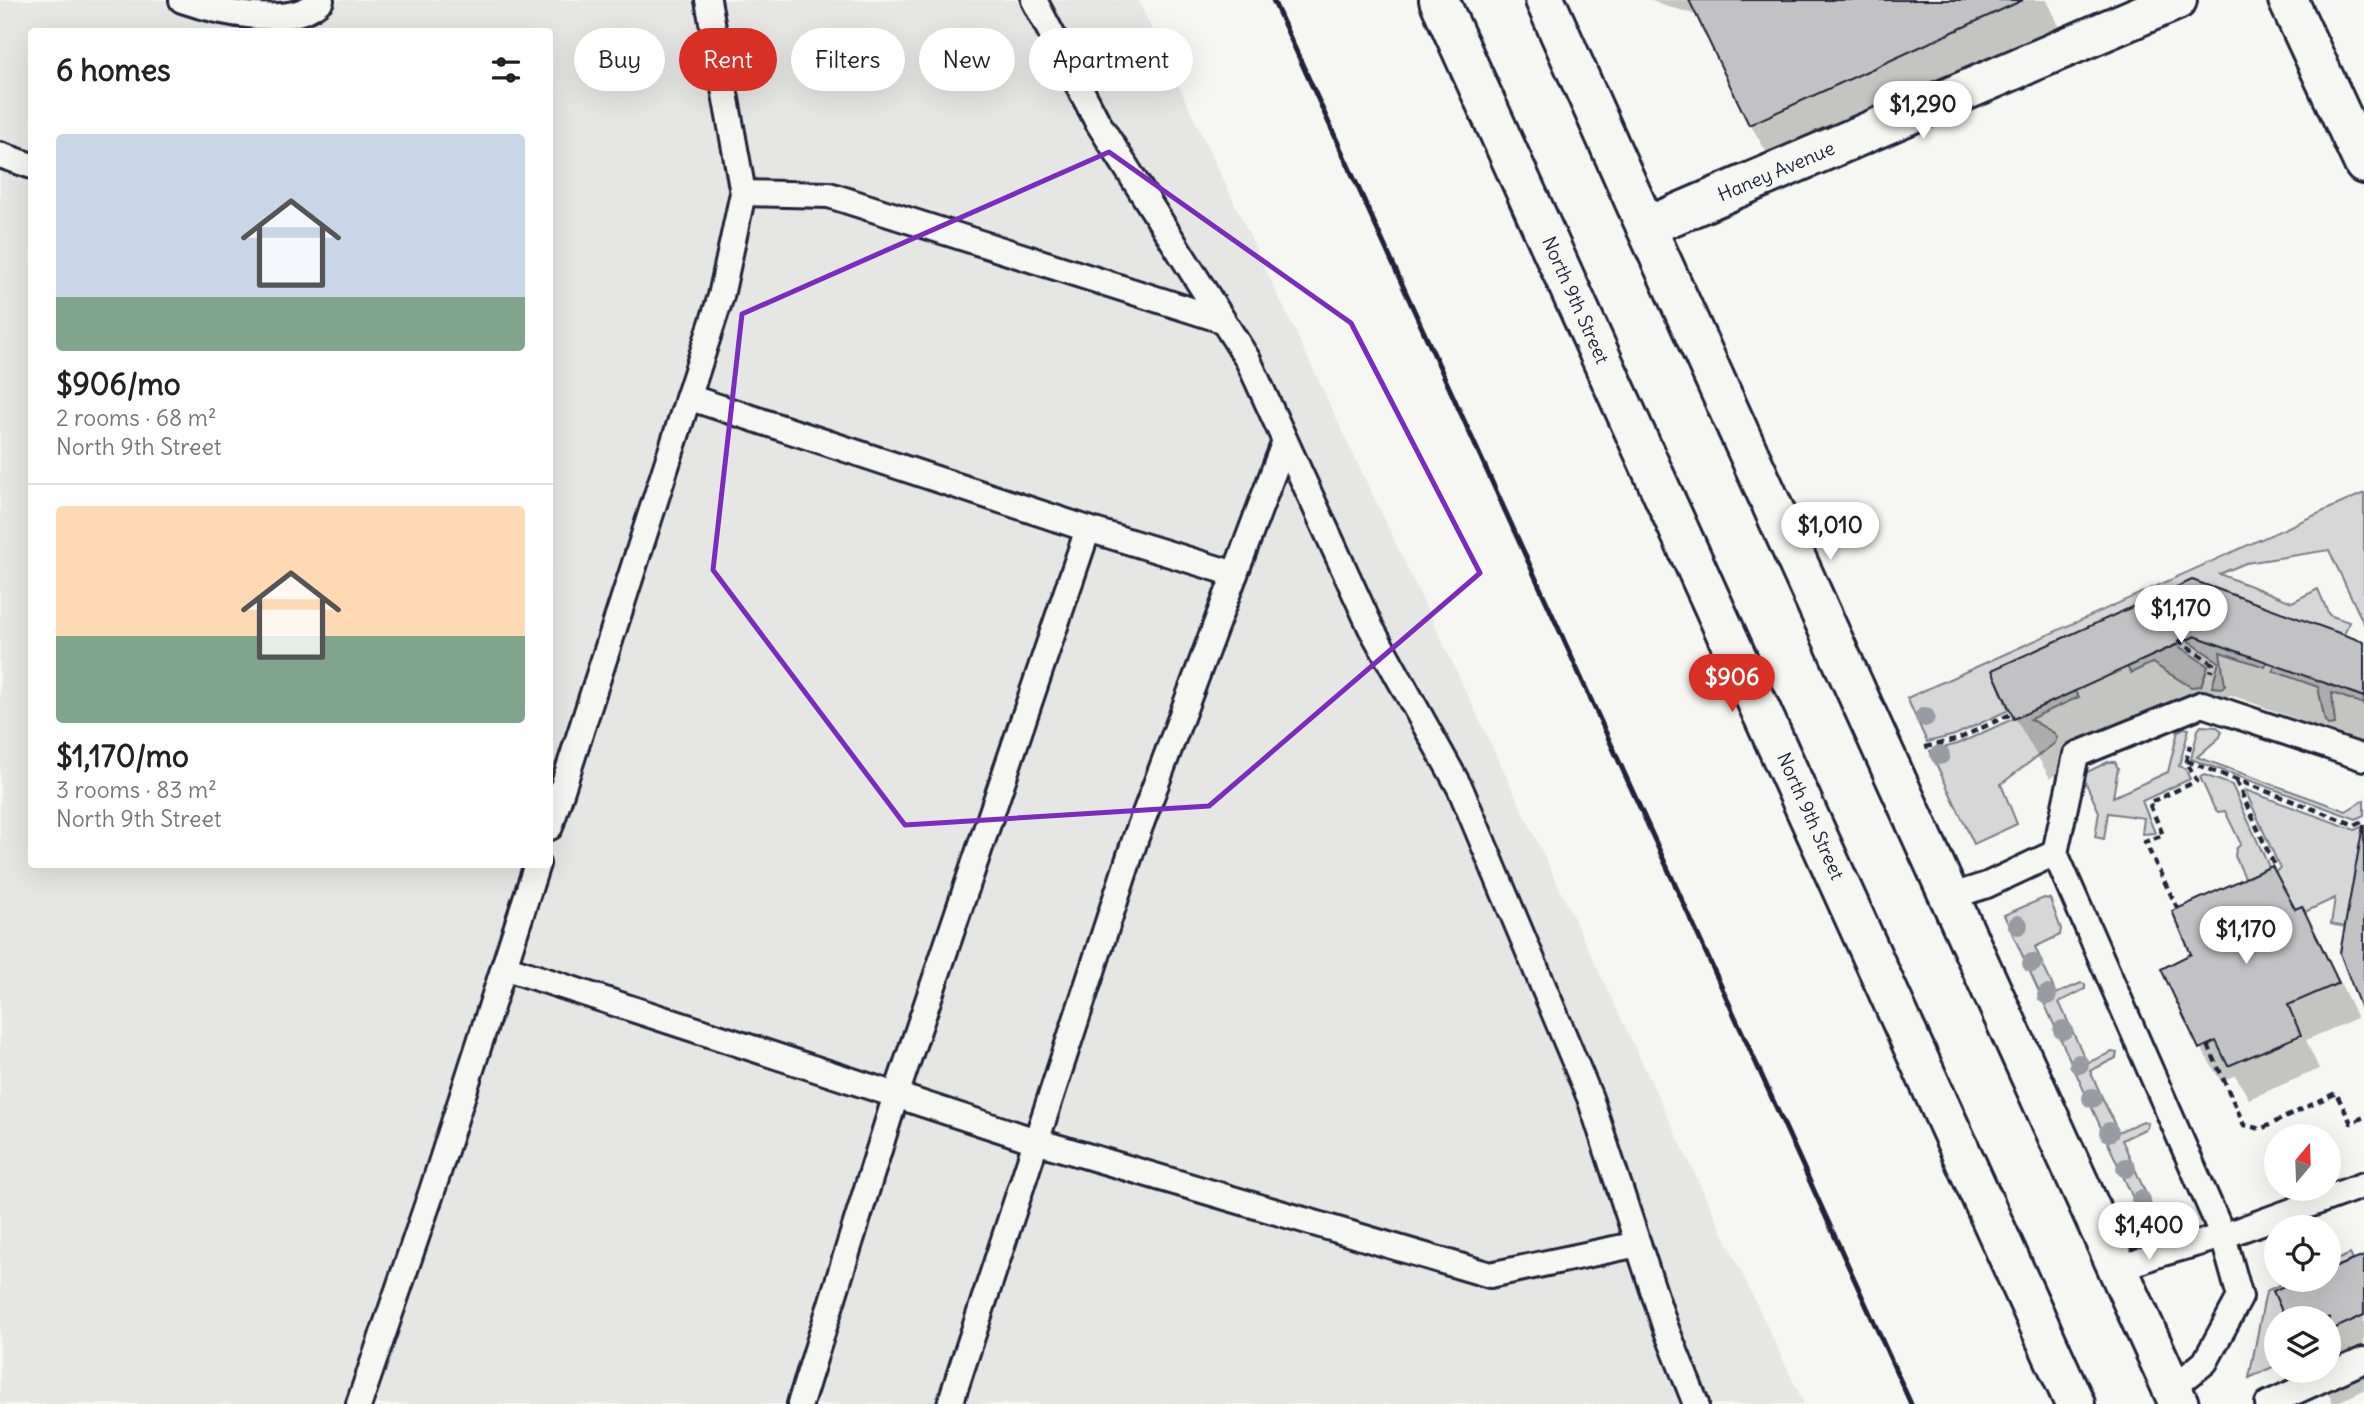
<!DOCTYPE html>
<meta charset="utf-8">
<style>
body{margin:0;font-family:Delius,sans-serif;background:#f6f6f6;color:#222;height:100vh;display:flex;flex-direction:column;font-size:26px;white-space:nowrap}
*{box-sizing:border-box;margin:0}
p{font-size:23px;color:#767676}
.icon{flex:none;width:38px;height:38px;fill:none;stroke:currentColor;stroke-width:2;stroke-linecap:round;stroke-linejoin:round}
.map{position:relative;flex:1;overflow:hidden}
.details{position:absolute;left:28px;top:28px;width:525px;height:840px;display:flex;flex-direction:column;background:#fff;border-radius:7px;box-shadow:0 7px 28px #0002}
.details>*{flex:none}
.hud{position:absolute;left:574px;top:28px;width:665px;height:63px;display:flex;gap:14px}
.needle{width:46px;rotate:19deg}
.controls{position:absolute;left:2264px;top:1124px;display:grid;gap:14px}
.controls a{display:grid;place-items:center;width:77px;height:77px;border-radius:50%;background:#fff;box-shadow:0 7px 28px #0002;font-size:35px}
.price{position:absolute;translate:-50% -60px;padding:0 16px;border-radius:24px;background:#fff;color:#222;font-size:23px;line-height:46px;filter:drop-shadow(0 2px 4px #0008)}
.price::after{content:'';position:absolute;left:50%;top:42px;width:21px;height:16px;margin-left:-10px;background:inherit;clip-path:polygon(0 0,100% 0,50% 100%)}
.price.on{background:#d93025;color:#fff}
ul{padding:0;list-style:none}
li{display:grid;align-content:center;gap:14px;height:371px;padding:0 28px}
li+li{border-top:2px solid #e0e0e0}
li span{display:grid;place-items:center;height:217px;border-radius:7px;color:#555}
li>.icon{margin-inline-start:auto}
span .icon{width:126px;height:126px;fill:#fffc;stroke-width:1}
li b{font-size:30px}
h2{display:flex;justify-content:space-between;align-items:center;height:84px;padding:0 28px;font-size:30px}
.tag{padding:0 24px;border-radius:32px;background:#fff;box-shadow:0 7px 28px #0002;font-size:24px;line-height:63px}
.tag.on{background:#d93025;color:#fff}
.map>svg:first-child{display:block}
</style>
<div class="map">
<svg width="2364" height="1404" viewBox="0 0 2364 1404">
<rect width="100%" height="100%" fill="#f6f6f2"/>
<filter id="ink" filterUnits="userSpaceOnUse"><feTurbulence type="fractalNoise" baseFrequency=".0143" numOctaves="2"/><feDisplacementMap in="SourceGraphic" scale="14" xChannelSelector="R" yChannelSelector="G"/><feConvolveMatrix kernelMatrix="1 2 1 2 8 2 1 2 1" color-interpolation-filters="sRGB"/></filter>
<g filter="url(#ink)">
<path fill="#e6e6e4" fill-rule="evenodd" d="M0,0H1138L1804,1404H0ZM32,32H550V864H32Z"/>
<g fill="#d7d7d7" stroke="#7c7c89" stroke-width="2">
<path d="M2364,493V624L2329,550L2246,563L2219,574L2292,602L2318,589L2329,615L2349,622L2344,635L2192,580L1992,670L2009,710L1955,735L1927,742L1907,698Z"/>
<path d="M2195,636L2267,662L2265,667L2220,652L2225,685L2222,688L2212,687L2219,662L2187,640Z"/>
<path d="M2177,645L2208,666L2201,686L2191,687L2152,663L2131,673L2127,667Z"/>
<path d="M2275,665L2364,697V704L2332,693L2335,724L2328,725L2325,721L2318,687L2273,671Z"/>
<path d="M2074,691L2079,697L2030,719L2054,733L2057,737L2055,743L2001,784L2017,824L1974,844L1930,751L1958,744Z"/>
<path d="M2201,726L2217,727L2222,731L2220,737L2197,757L2346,811L2364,800V815L2356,819L2191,759L2198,730Z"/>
<path d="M2184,728L2189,729L2179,766L2185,768L2190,779L2142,801L2155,833L2142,834L2144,818L2108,813L2104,839L2095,837L2099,812L2084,779L2087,772L2108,762H2115L2118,768L2113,797L2168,772L2178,731Z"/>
<path d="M2204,775L2232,785L2269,867L2245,878L2235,856L2236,849L2241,844L2225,811L2218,812L2214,808L2200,777Z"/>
<path d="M2245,790L2355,830L2363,826L2345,927L2331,924L2335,898L2305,912L2302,906L2295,909L2275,872L2280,868Z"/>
<path d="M2044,898L2050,899L2061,929L2060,935L2035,947L2056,994L2081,983L2085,984V989L2059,1002L2087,1063L2112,1052L2117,1053L2116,1058L2090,1071L2118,1132L2143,1121L2148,1123L2147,1128L2122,1140L2155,1214L2143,1220L2004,915Z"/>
<path d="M2329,1250L2335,1261L2350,1254L2353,1260L2329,1270Z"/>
<path d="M2292,1279H2299L2285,1318H2277V1365L2249,1378L2265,1296L2268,1290Z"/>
</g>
<g fill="#0003">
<path d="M1649,0H2047L2064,37L1776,168L1750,124L1699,16Z"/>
<path d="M2192,582L2364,644V744L2231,695L2050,778L2015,718Z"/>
<path d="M2301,908L2321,942L2357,1018L2306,1040L2319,1069L2249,1099L2235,1075L2221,1082L2201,1048L2163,970Z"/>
<path d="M2364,1258V1390L2334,1404L2314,1370H2329V1279Z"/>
</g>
<g fill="#c2c2c4" stroke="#22223b" stroke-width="2">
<path d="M1689,0H2023L1749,125Z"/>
<path d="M2192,580L2364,642V697L2195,636L2014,719L1992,670Z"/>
<path d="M2363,826H2364V1017L2340,953Z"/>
<path d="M2272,866L2295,909L2302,906L2339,983L2288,1005L2301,1035L2228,1066L2216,1041L2199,1049L2161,969L2191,954L2172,911Z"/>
<path d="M2364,1256V1315L2329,1331V1318H2285L2273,1291L2299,1279H2329V1270Z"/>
</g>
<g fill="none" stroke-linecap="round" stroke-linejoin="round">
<defs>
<g id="service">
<path d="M182,0C217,12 291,30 321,0"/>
<path d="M1034,0L1097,121L1248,360L1371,628L1460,788L1590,1098L1665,1326L1696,1404"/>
<path d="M0,155L32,166"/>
<path d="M743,193L829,195L1222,320"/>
<path d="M688,397L1088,529L896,1095L800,1404"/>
<path d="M1088,529L1235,574"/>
<path d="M550,827L721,296L743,193L708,0"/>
<path d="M2055,853L2076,755L2202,704L2364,758"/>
<path d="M1949,897L1987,885L2055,853L2223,1236L2240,1297L2205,1362L2172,1389"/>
<path d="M504,967L1036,1141L1490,1275L1638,1244"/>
<path d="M2119,1269L2156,1255L2223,1236L2364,1185"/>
<path d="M359,1404L432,1191L537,864"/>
<path d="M950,1404L1136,837L1285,441"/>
<path d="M2268,1404L2364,1360"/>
</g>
<g id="minor">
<path d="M2288,0L2364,164"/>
<path d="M1646,227L2177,0"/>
</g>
<g id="tertiary">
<path d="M1439,0L2075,1404"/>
<path d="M1545,0L1646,227L2179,1404"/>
</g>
</defs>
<use href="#service" stroke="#22223b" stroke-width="30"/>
<use href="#minor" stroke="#22223b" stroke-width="44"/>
<use href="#tertiary" stroke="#22223b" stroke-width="44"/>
<g stroke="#22223b" stroke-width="4.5" stroke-dasharray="7 5" stroke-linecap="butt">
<path d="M2178,640L2213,664L2211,672"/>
<path d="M1925,747L1956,740L2011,714"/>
<path d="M2187,761L2355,825L2364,821"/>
<path d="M2236,781L2275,867L2273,869"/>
<path d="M2178,909L2145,842L2163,835L2149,803L2197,781L2186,761L2190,745"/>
<path d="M2208,1045L2244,1125L2261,1129L2336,1093L2351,1123L2364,1117"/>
</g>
<use href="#service" stroke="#f6f6f2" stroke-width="24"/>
<use href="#minor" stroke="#f6f6f2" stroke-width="38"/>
<use href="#tertiary" stroke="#f6f6f2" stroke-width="38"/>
<path stroke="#22223b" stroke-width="5" d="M1273,0L1911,1404"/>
</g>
<g fill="#9a9aa3">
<circle cx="1925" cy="717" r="10"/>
<circle cx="1940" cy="755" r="10"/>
<circle cx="2018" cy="925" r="10"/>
<circle cx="2032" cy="963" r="10"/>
<circle cx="2047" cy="995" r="10"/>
<circle cx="2063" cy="1030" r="10"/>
<circle cx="2079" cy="1064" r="10"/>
<circle cx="2092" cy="1098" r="10"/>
<circle cx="2109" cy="1132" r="10"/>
<circle cx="2126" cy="1168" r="10"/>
<circle cx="2141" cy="1200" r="10"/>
</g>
</g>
<path fill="none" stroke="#7b2cbf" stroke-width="5" stroke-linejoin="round" d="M1109,152L1351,323L1480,573L1209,806L905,825L713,570L742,314Z"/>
<g text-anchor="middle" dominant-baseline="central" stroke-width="6" stroke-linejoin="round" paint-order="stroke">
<g font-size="19" fill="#22223b" stroke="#f6f6f2">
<text transform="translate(1776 171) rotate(-23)">Haney Avenue</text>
<text transform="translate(1576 300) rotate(66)">North 9th Street</text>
<text transform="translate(1811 816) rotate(66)">North 9th Street</text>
</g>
</g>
</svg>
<div class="controls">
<a><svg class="needle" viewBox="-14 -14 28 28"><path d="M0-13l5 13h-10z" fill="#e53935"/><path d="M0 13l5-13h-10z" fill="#767676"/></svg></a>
<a><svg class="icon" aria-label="locate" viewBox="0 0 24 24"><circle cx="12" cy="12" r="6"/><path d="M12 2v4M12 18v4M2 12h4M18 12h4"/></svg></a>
<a><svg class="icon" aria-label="layers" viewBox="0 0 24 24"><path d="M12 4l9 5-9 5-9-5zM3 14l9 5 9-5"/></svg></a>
</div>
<b class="price" style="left:1923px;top:141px">$1,290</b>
<b class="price" style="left:1830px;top:562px">$1,010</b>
<b class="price" style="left:2181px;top:645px">$1,170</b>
<b class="price on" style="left:1732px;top:714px">$906</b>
<b class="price" style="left:2246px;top:966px">$1,170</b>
<b class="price" style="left:2149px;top:1262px">$1,400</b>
<div class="hud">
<a class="tag">Buy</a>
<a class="tag on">Rent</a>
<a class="tag">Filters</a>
<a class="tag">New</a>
<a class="tag">Apartment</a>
</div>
<section class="details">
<h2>6 homes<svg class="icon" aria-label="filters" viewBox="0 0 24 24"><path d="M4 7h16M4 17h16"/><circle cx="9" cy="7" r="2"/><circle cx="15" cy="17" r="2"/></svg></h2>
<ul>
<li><span style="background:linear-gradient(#c9d6e8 75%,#7fa58c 0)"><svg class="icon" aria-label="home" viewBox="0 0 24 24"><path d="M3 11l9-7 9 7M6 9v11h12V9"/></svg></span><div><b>$906/mo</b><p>2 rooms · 68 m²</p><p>North 9th Street</p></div></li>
<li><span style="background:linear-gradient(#ffd9b3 60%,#7fa58c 0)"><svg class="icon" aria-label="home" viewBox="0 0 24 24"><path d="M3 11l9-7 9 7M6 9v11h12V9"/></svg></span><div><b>$1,170/mo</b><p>3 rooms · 83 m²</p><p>North 9th Street</p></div></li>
</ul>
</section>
</div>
